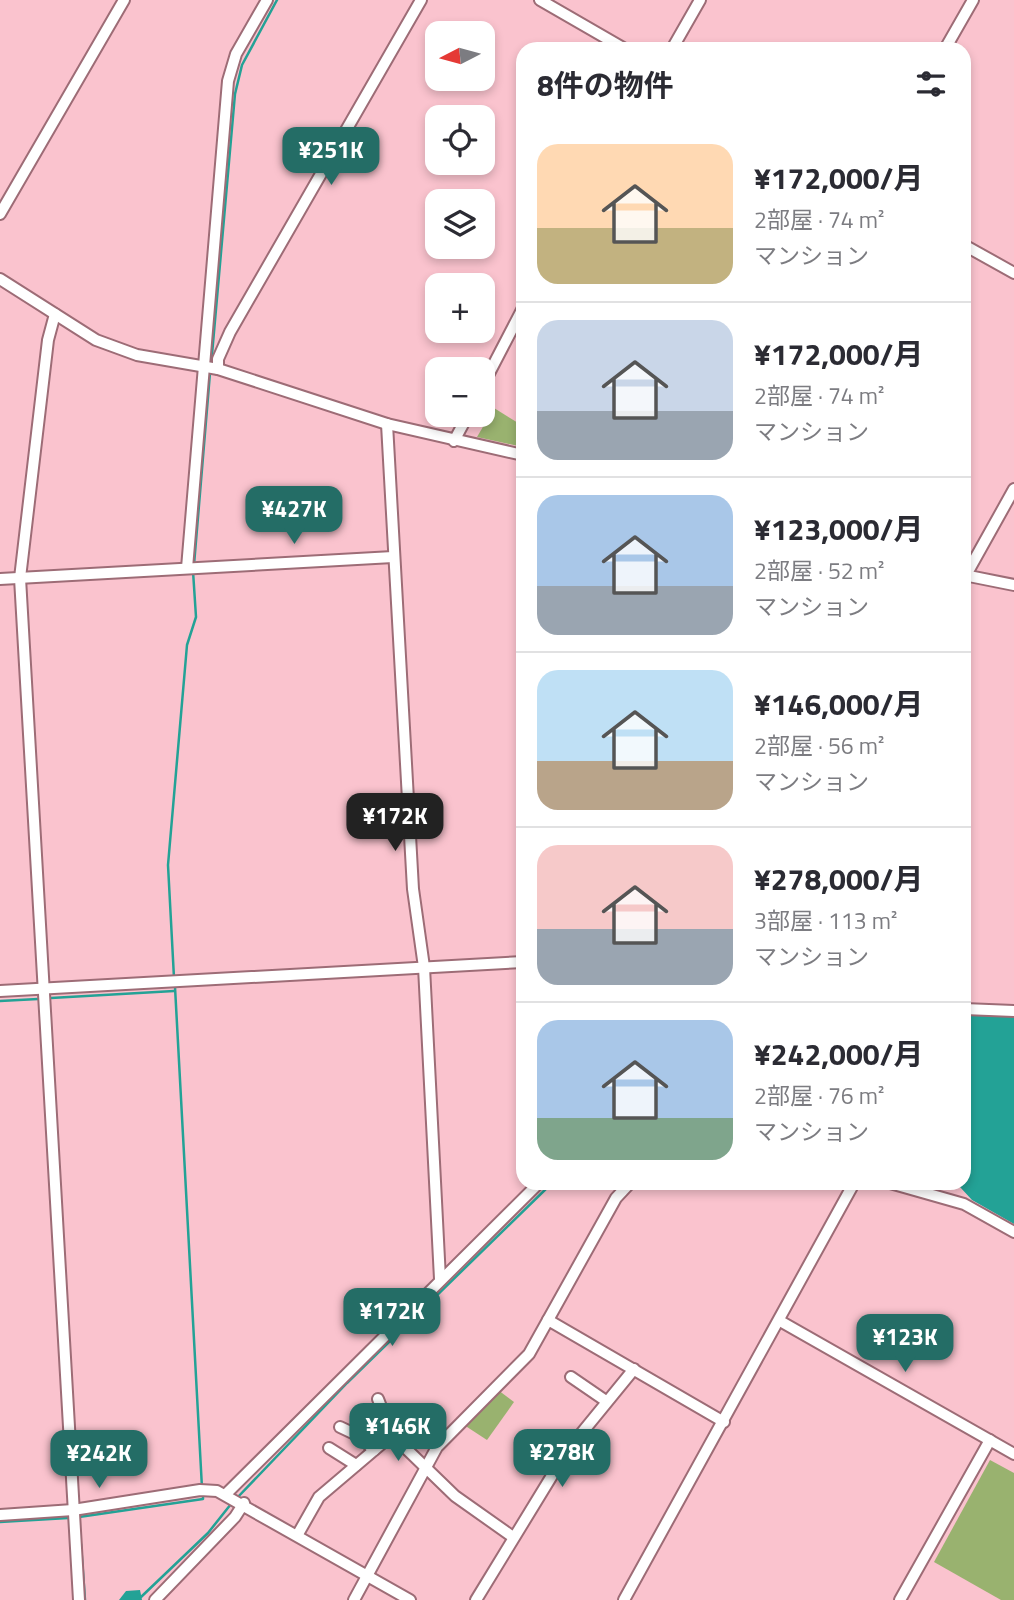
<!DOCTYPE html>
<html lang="ja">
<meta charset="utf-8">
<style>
body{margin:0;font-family:"Titillium Web","Noto Sans JP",sans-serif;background:#f7f7f7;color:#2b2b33;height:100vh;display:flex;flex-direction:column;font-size:26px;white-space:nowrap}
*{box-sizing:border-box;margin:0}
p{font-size:23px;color:#7c7c81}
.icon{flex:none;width:38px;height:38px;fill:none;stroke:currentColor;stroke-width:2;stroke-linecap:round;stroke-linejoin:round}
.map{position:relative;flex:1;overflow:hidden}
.details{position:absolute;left:516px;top:42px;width:455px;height:1148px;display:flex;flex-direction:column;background:#fff;border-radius:21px;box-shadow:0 4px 10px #0003}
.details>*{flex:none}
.needle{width:46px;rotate:264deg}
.buttons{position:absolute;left:425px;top:21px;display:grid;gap:14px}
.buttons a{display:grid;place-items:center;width:70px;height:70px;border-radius:14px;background:#fff;box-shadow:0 4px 10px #0003;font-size:35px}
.price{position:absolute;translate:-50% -60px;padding:0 16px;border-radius:14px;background:#246d66;color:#fff;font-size:23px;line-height:46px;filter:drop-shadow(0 2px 4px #0008)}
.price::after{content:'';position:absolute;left:50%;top:42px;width:21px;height:16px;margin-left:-10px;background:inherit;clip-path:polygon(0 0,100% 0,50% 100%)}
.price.active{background:#222;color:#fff}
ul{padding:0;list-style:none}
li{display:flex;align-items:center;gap:21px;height:175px;padding:0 21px}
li+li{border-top:2px solid #e1e1e2}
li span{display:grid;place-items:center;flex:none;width:196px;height:140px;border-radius:21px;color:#555}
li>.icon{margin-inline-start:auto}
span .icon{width:84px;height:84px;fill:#fffc;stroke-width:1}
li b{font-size:30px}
h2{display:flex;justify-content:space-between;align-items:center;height:84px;padding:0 21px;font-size:30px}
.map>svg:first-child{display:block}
</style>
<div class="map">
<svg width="1014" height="1600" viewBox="0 0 1014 1600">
<rect width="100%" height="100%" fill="#fac3ce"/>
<g fill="#99b26f">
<path d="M494,408L523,426V447L477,437Z"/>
<path d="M498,1390L514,1402L487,1440L464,1425Z"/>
<path d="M990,1460L1014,1473V1600H1001L934,1562Z"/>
</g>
<g fill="#23a296">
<path d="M964,1012L1014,1015V1224L972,1200L960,1187L945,1183H964Z"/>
<path d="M140,1590L142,1600H119L126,1591Z"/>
</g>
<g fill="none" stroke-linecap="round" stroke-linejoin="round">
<g stroke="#23a296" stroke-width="2.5">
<path d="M211,366L235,94L242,65L277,0"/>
<path d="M194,565L210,373"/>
<path d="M174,978L168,865L187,645L196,617L193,571"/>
<path d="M175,987L202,1488"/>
<path d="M51,998L174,991"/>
<path d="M0,1001L38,999"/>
<path d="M236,1499L347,1383L552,1183"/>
<path d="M79,1517L203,1499V1495"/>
<path d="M0,1522L68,1518"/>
<path d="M81,1544L85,1600"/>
<path d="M141,1597L208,1533L231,1504"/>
</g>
<defs>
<g id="minor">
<path d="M540,0L625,49"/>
<path d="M672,49L700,0"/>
<path d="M945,49L973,0"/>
<path d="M0,214L124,0"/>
<path d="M964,245L1014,273"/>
<path d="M0,279L96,340L137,355L218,369L387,424L523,455"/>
<path d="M55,314L48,340L20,578L79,1600"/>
<path d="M218,369V359L230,332L421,0"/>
<path d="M483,385L523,308"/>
<path d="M387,424L413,889L424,967L440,1279"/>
<path d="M454,441L468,415"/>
<path d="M187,568L228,81L236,54L267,0"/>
<path d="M964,575L1014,585"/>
<path d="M966,575L1014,489"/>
<path d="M0,579L393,557"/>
<path d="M0,991L523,962"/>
<path d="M964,1009L1014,1011"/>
<path d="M890,1183L964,1204L1014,1232"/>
<path d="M548,1320L616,1198L630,1183"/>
<path d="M780,1321L1014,1454"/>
<path d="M571,1377L606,1401"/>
<path d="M340,1427L359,1436L374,1450"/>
<path d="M392,1435L455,1496L513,1537"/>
<path d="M329,1448L356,1465"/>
<path d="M533,1455L554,1472"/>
<path d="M226,1494L539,1183"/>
<path d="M0,1515L73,1510L200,1490L217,1491L410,1600"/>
<path d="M298,1534L319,1497L392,1435L378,1399"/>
<path d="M155,1600L235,1517L244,1503"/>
<path d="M354,1600L437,1447L529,1354L548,1320L724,1422"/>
<path d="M476,1600L567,1451L634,1369"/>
<path d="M624,1600L854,1183"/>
<path d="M900,1600L990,1440"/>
</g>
</defs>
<use href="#minor" stroke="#9d6c76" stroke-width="14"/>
<use href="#minor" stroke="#fff" stroke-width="10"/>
</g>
</svg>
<div class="buttons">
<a><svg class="needle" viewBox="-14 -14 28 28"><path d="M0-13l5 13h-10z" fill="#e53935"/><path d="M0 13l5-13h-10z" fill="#7c7c81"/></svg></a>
<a><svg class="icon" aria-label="locate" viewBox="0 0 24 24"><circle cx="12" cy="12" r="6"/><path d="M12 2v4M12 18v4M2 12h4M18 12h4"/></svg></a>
<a><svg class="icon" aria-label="layers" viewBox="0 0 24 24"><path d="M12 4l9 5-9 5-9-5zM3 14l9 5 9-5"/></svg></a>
<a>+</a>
<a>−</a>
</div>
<b class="price" style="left:331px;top:187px">¥251K</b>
<b class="price" style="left:294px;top:546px">¥427K</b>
<b class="price active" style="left:395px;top:853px">¥172K</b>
<b class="price" style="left:392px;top:1348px">¥172K</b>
<b class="price" style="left:905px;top:1374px">¥123K</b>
<b class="price" style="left:398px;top:1463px">¥146K</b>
<b class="price" style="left:562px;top:1489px">¥278K</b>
<b class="price" style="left:99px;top:1490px">¥242K</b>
<section class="details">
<h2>8件の物件<svg class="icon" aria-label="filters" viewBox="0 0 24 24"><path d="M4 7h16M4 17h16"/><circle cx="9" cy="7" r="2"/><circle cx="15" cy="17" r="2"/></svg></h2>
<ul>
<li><span style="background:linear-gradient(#ffd9b3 60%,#c2b280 0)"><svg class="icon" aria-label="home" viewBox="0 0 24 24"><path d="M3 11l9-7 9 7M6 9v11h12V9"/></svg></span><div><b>¥172,000/月</b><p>2部屋 · 74 m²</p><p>マンション</p></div></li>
<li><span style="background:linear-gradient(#c9d6e8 65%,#9aa5b1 0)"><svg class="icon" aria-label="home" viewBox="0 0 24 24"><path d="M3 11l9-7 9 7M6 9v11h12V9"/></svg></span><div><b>¥172,000/月</b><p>2部屋 · 74 m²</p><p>マンション</p></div></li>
<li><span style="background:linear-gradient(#a9c7e8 65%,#9aa5b1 0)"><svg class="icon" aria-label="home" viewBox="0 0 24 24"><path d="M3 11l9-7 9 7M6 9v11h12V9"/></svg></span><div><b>¥123,000/月</b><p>2部屋 · 52 m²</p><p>マンション</p></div></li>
<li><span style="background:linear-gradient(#bfe0f5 65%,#b9a48a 0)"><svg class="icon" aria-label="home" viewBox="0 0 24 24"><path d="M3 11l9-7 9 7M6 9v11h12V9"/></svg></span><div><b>¥146,000/月</b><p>2部屋 · 56 m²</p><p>マンション</p></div></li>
<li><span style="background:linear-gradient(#f6c9c9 60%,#9aa5b1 0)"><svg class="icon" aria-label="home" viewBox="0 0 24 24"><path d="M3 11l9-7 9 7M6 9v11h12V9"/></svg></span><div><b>¥278,000/月</b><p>3部屋 · 113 m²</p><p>マンション</p></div></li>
<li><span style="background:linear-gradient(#a9c7e8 70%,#7fa58c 0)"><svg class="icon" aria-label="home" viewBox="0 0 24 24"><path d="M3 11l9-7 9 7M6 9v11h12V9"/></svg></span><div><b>¥242,000/月</b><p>2部屋 · 76 m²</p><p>マンション</p></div></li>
</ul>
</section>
</div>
